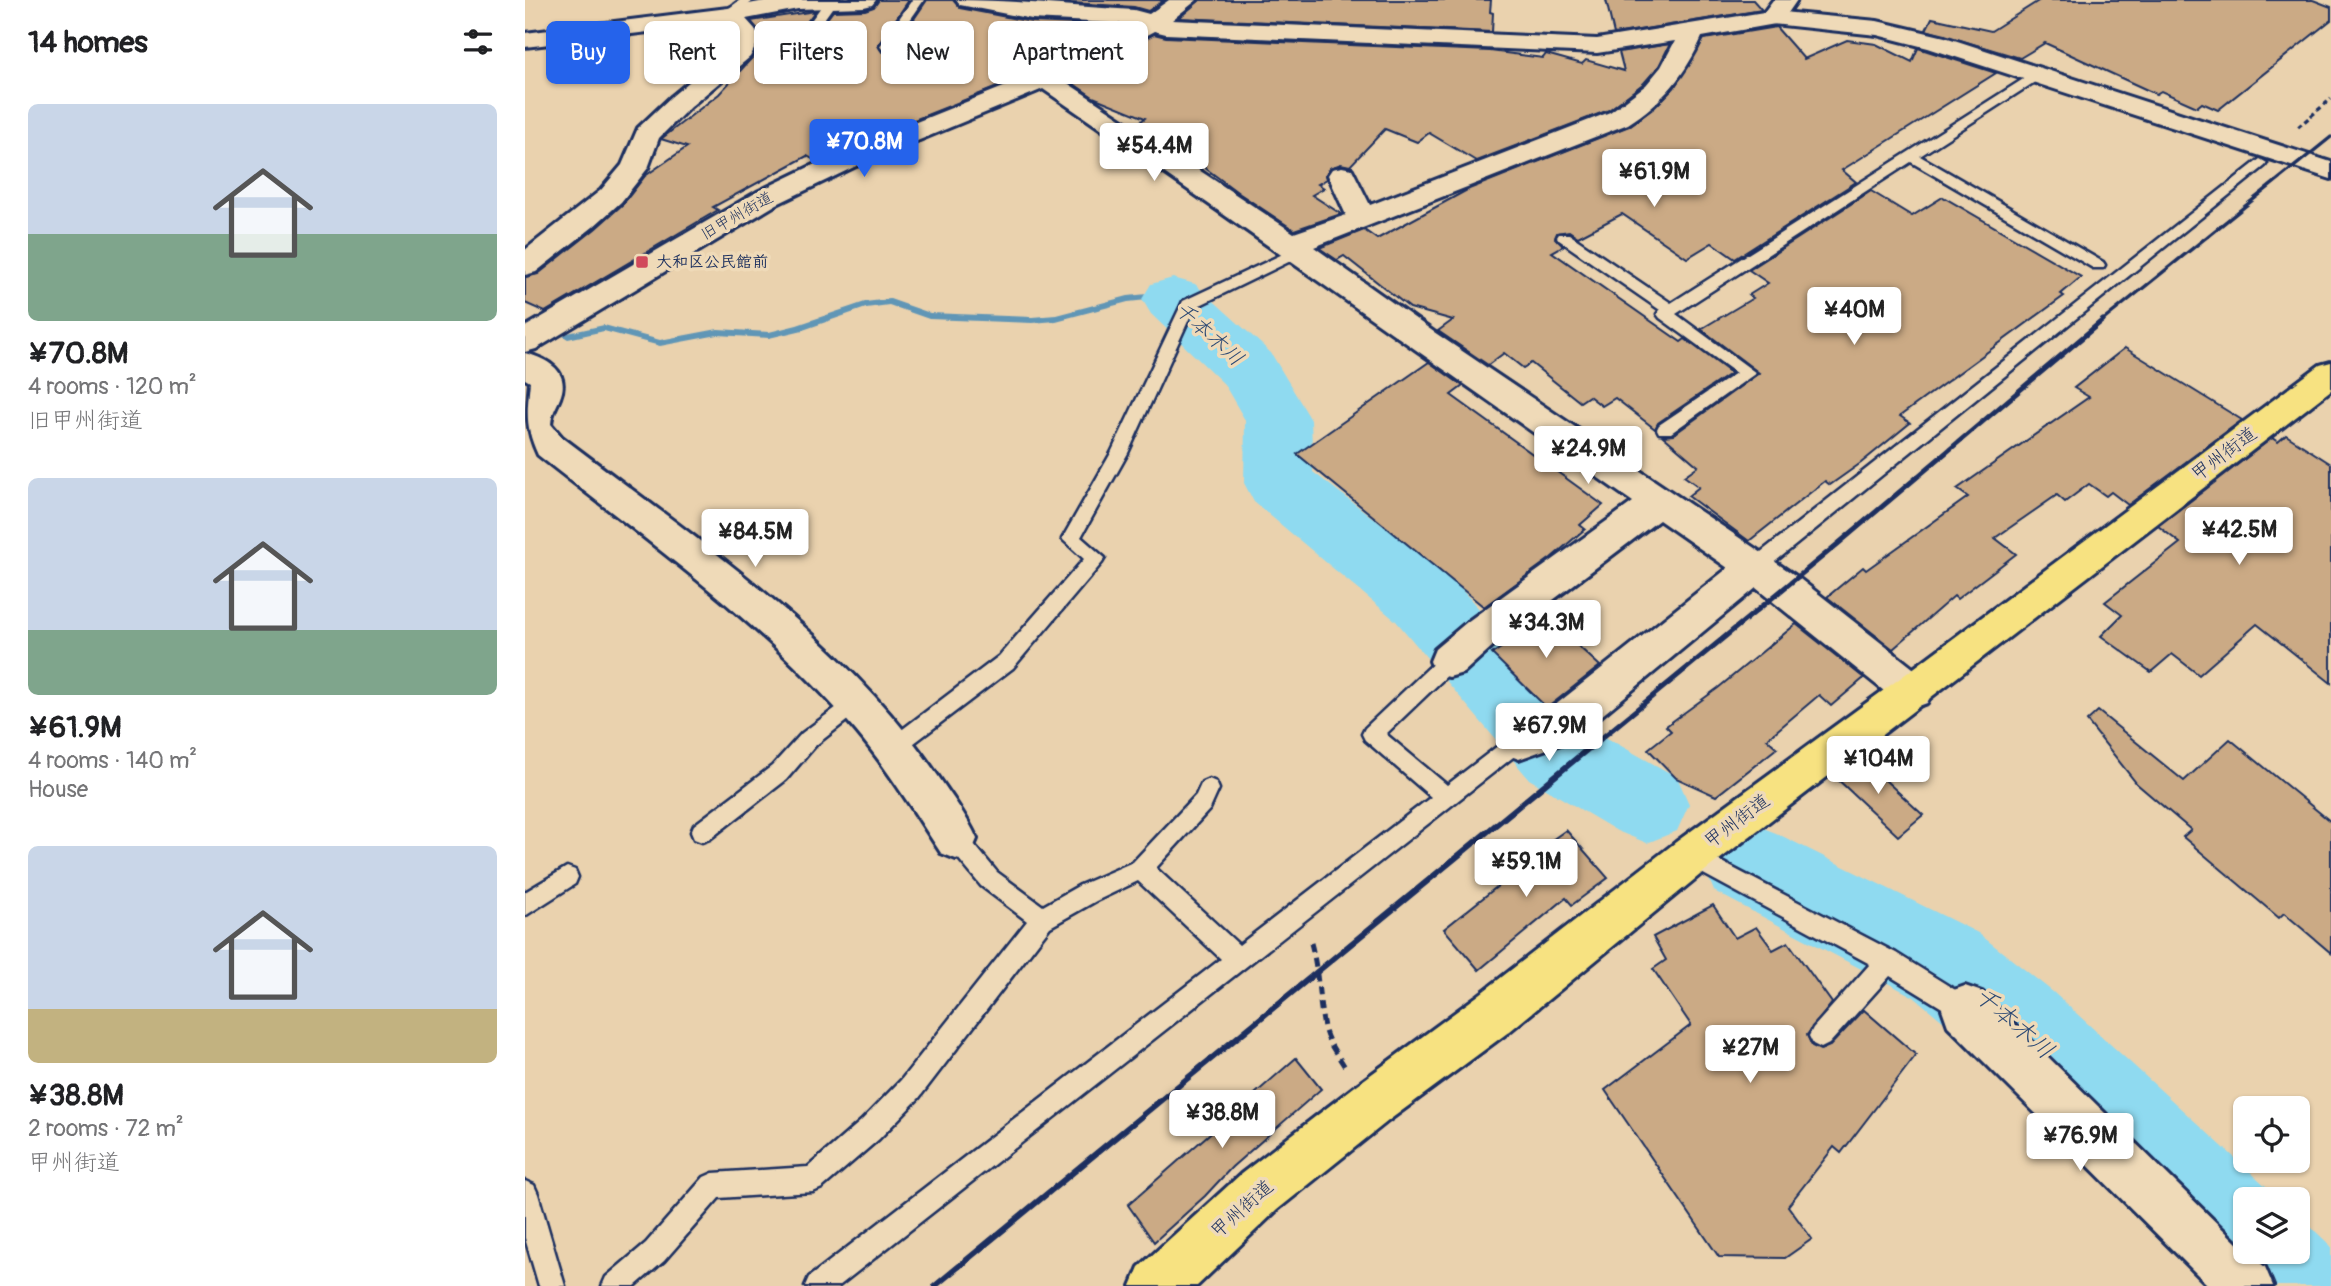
<!DOCTYPE html>
<meta charset="utf-8">
<style>
body{margin:0;font-family:Pangolin,"Klee One",sans-serif;background:#f6f6f6;color:#202124;height:100vh;display:flex;flex-direction:column;font-size:26px;white-space:nowrap}
*{box-sizing:border-box;margin:0}
p{font-size:23px;color:#757577}
.icon{flex:none;width:38px;height:38px;fill:none;stroke:currentColor;stroke-width:2;stroke-linecap:round;stroke-linejoin:round}
.map{position:relative;flex:1;overflow:hidden}
.drawer{display:flex;flex-direction:column;background:#fff;width:525px}
.drawer>*{flex:none}
.top-card{position:absolute;left:21px;top:21px;width:665px;height:63px;display:flex;gap:14px}
.tools{position:absolute;left:1708px;top:1096px;display:grid;gap:14px}
.tools a{display:grid;place-items:center;width:77px;height:77px;border-radius:10px;background:#fff;box-shadow:0 2px 5px #0004;font-size:35px}
.price{position:absolute;translate:-50% -60px;padding:0 16px;border-radius:7px;background:#fff;color:#222;font-size:23px;line-height:46px;filter:drop-shadow(0 2px 4px #0008)}
.price::after{content:'';position:absolute;left:50%;top:42px;width:21px;height:16px;margin-left:-10px;background:inherit;clip-path:polygon(0 0,100% 0,50% 100%)}
.price.on{background:#2563eb;color:#fff}
ul{padding:0;list-style:none}
li{display:grid;align-content:center;gap:14px;height:371px;padding:0 28px}
li span{display:grid;place-items:center;height:217px;border-radius:10px;color:#555}
li>.icon{margin-inline-start:auto}
span .icon{width:126px;height:126px;fill:#fffc;stroke-width:1}
li b{font-size:30px}
h2{display:flex;justify-content:space-between;align-items:center;height:84px;padding:0 28px;font-size:30px}
.tag{padding:0 24px;border-radius:10px;background:#fff;box-shadow:0 2px 5px #0004;font-size:24px;line-height:63px}
.tag.on{background:#2563eb;color:#fff}
main{display:flex;flex:1;min-height:0}
.map>svg:first-child{display:block}
</style>
<main>
<section class="drawer">
<h2>14 homes<svg class="icon" aria-label="filters" viewBox="0 0 24 24"><path d="M4 7h16M4 17h16"/><circle cx="9" cy="7" r="2"/><circle cx="15" cy="17" r="2"/></svg></h2>
<ul>
<li><span style="background:linear-gradient(#c9d6e8 60%,#7fa58c 0)"><svg class="icon" aria-label="home" viewBox="0 0 24 24"><path d="M3 11l9-7 9 7M6 9v11h12V9"/></svg></span><div><b>¥70.8M</b><p>4 rooms · 120 m²</p><p>旧甲州街道</p></div></li>
<li><span style="background:linear-gradient(#c9d6e8 70%,#7fa58c 0)"><svg class="icon" aria-label="home" viewBox="0 0 24 24"><path d="M3 11l9-7 9 7M6 9v11h12V9"/></svg></span><div><b>¥61.9M</b><p>4 rooms · 140 m²</p><p>House</p></div></li>
<li><span style="background:linear-gradient(#c9d6e8 75%,#c2b280 0)"><svg class="icon" aria-label="home" viewBox="0 0 24 24"><path d="M3 11l9-7 9 7M6 9v11h12V9"/></svg></span><div><b>¥38.8M</b><p>2 rooms · 72 m²</p><p>甲州街道</p></div></li>
</ul>
</section>
<div class="map">
<svg width="1806" height="1286" viewBox="0 0 1806 1286">
<rect width="100%" height="100%" fill="#ead2ae"/>
<filter id="ink" filterUnits="userSpaceOnUse"><feTurbulence type="fractalNoise" baseFrequency=".0143" numOctaves="2"/><feDisplacementMap in="SourceGraphic" scale="14" xChannelSelector="R" yChannelSelector="G"/><feConvolveMatrix kernelMatrix="1 2 1 2 8 2 1 2 1" color-interpolation-filters="sRGB"/></filter>
<g filter="url(#ink)">
<g fill="none" stroke-linecap="round" stroke-linejoin="round">
<path fill="#6196b6" fill-rule="evenodd" d="M622,294L648,296L653,299L648,302L622,300L603,302L531,321L507,323L404,319L364,305L341,308L278,330L244,338L193,335L135,346L79,331L43,339L38,336L43,333L79,325L135,340L193,329L244,332L272,325L340,302L365,299L405,313L507,317L531,315L603,296Z"/>
<g fill="#8fdaf0" fill-rule="evenodd">
<path d="M648,278L670,284L746,353L786,420L788,472L925,577L1062,727L1152,777L1164,804L1152,831L1122,843L1092,831L1004,779L871,621L729,502L719,483L720,420L699,384L626,314L617,299L626,284Z"/>
<path d="M1220,821L1251,833L1453,933L1528,992L1755,1199H1720V1251H1773V1215L1806,1246V1286H1697L1694,1278L1683,1274L1462,1058L1389,997L1189,891L1177,862L1189,833Z"/>
</g>
</g>
<g fill="#cbaa85" stroke="#1b2f5e" stroke-width="2">
<path d="M354,0H384L353,45L357,52L367,51L402,0H428L435,8L507,22L595,26L510,72L369,128L365,125L336,141L291,161L282,156L188,207L193,210L20,312L0,303V277L13,274L70,229L98,204L120,176L162,147L136,139L194,94L227,58L239,39L226,21L290,11L279,26L284,32H292L308,11L340,10L349,7Z"/>
<path d="M502,0H639L623,11L609,7Z"/>
<path d="M675,0H966L965,12L968,13L967,32L654,18Z"/>
<path d="M1081,0H1228L1237,10L1089,34Z"/>
<path d="M1515,0H1788L1806,7V20L1693,110L1677,103L1672,107L1636,91L1631,94L1520,43L1495,58L1401,30L1407,18L1466,31Z"/>
<path d="M1251,27L1279,59L1322,40L1351,44L1387,62L1393,48L1471,73L1317,170L1331,182L1210,259L1187,243L1162,258L1097,214L1053,237L1044,231L1032,233L1030,238L1038,246L1027,252L1156,342L1160,339L1206,373L1133,423L1130,429L1090,398L1077,406L1064,396L1055,402L1006,363L998,368L979,353L963,365L913,331L928,320L885,308L819,256L812,260L794,248L839,230L852,239L944,189L1104,126L1129,108L1149,88L1179,39Z"/>
<path d="M629,34L641,37L965,51L1018,58L1021,54L1057,64L1061,60L1099,71L1094,52L1145,44L1134,66L1119,83L1084,110L951,161L904,133L892,142L860,129L825,166L816,164L805,168L801,174L802,179L793,184L799,188L787,195L816,214L769,230L715,194L664,156L665,155L637,143L644,138L628,132L632,129L615,122L620,118L568,97L543,80Z"/>
<path d="M1346,191L1387,216L1418,197L1556,277L1536,294L1539,296L1375,416L1385,423L1336,463L1305,485L1300,481L1224,541L1163,496L1174,487L1159,476L1173,466L1138,436L1148,435L1234,373L1176,329L1228,298L1224,295L1243,283L1224,270Z"/>
<path d="M1600,348L1717,420L1603,505L1586,492L1581,496L1564,484L1540,502L1532,495L1470,538L1491,554L1432,599L1429,596L1368,649L1302,597L1338,567L1341,570L1443,497L1432,489L1564,397L1549,388Z"/>
<path d="M904,362L938,386L926,395L1078,505L1055,525L1060,529L1026,558L959,607L772,454Z"/>
<path d="M1761,435L1806,464V683L1732,624L1674,675L1647,654L1626,672L1576,636L1597,615L1580,602L1655,543L1633,526L1747,438L1753,442Z"/>
<path d="M1016,612L1075,666L1022,708L967,654L994,636L990,632Z"/>
<path d="M1271,624L1339,678L1306,706L1294,695L1242,739L1252,748L1191,796L1151,778L1123,749L1146,731L1141,726L1193,688Z"/>
<path d="M1573,711L1659,781L1705,739L1806,822V953L1759,913L1754,918L1658,837L1666,830L1612,784L1562,721Z"/>
<path d="M1334,756L1398,815L1373,836L1308,775Z"/>
<path d="M1041,830L1083,878L1047,905L1041,898L954,970L919,929L1008,858L1006,855Z"/>
<path d="M1188,905L1210,938L1231,927L1248,950L1263,942L1307,1003L1282,1035L1287,1046L1295,1050L1305,1046L1339,1010L1391,1055L1316,1153L1309,1147L1263,1206L1287,1239L1260,1258L1194,1257L1080,1090L1166,1025L1128,969L1141,960L1128,937Z"/>
<path d="M771,1058L796,1089L707,1167L680,1196L629,1242L603,1205Z"/>
</g>
<g fill="none" stroke-linecap="round" stroke-linejoin="round">
<defs>
<g id="lane">
<path d="M215,0H229L207,18H199V12Z"/>
<path d="M301,0L312,1L292,29H284L282,26Z"/>
<path d="M387,0H399L365,49H357L355,46Z"/>
<path d="M1511,71L1517,75L1516,78L1395,156L1578,262L1580,265L1578,268H1568L1386,162L1151,314L1231,373L1146,433H1134L1132,429L1134,425L1211,373L1135,318L1132,314L1135,310L1034,240L1032,237L1034,234H1044L1146,303Z"/>
<path d="M1735,159L1742,163L1740,166L1236,573L1229,575L1222,573L1220,568L1222,563Z"/>
<path d="M775,246L780,248L782,251L780,254L669,308L603,453L556,537L580,558L577,563L488,668L376,753L369,756L362,753L359,747L362,741L474,656L559,559L537,539L586,453L658,301Z"/>
<path d="M924,653L931,655L934,661L931,667L861,734L922,785L987,735L994,732L1001,735L1004,741L1001,747L314,1286H280L284,1277L696,959L613,881L571,901L525,927L394,1098L354,1139L297,1188L288,1192L194,1198L139,1261L110,1286H77L81,1277L121,1243L179,1177L188,1173L283,1167L336,1121L376,1080L502,921L456,886L423,846L420,839L423,832L431,829L439,832L472,872L518,906L555,885L608,862L671,795L677,782L684,779L691,782L694,789L685,809L631,868L714,945L906,797L840,740L837,734L840,728L917,655Z"/>
<path d="M331,693L338,696L341,702L338,708L291,745L261,780L185,839L177,842L169,839L166,832L169,825L247,766L277,733Z"/>
<path d="M1166,846L1371,953L1448,1001L1452,1009L1448,1017L1440,1021L1432,1017L1365,976L1304,1044L1296,1048L1288,1044L1284,1036L1288,1028L1345,964L1158,863L1155,856L1158,849Z"/>
<path d="M42,867L50,870L53,877L50,884L0,916V892Z"/>
<path d="M0,1181L9,1185L13,1194L40,1286H14L0,1238Z"/>
</g>
<g id="street">
<path d="M245,0H351L347,5L339,7L273,9L221,19L230,29L234,40L225,57L165,107L134,138L123,168L96,202L68,227L11,272L0,275V250L76,190L97,165L113,128L147,96L205,48L210,40L207,32L197,23L0,47V33L203,8Z"/>
<path d="M431,0C490,0 550,7 609,10L624,14L644,0H672L647,20L1072,39L1239,12L1248,0H1272L1256,23L1177,37C1161,74 1138,102 1103,124L789,247L909,332L1271,576L1402,679L1408,691L1402,703L1388,708L1374,703L1231,588L1047,740L994,759L980,754L974,741L980,728L1019,714L1203,568L1134,520L970,644L938,673L924,677L910,673L905,661L910,649L942,622L1108,502C911,365 716,225 518,89L329,167L252,204L11,349L0,352V327L232,192L309,155L511,74L605,24L507,19L435,5ZM629,31L641,34L1072,53L1150,41L1136,67L1121,85L1085,112L845,205L827,169L817,167L807,169L803,175L821,215L769,233L538,80Z"/>
<path d="M0,353C22,359 46,371 35,398C31,408 27,412 26,424L37,437C171,539 317,636 413,776C427,797 442,816 452,839L446,853L431,859L416,853C389,812 363,769 331,731C240,624 122,541 13,455C0,427 2,413 5,382L0,379Z"/>
<path d="M1440,986L1457,992L1720,1251L1740,1267L1748,1286H1684L1423,1026L1417,1009L1423,992Z"/>
</g>
<path id="secondary" d="M1247,11L1352,21L1420,37L1806,162V179L1403,48L1352,35L1238,23L1235,18L1238,13Z"/>
<path id="highway" d="M1806,362V390L1181,870L985,1031L863,1121L752,1210L672,1286H606L614,1267L716,1174L829,1087L951,997L1151,842L1374,679L1795,365Z"/>
</defs>
<use href="#lane" stroke="#1b2f5e" stroke-width="5"/>
<use href="#street" stroke="#1b2f5e" stroke-width="6"/>
<use href="#secondary" stroke="#1b2f5e" stroke-width="6"/>
<use href="#highway" stroke="#1b2f5e" stroke-width="6"/>
<path stroke="#1b2f5e" stroke-width="3.5" stroke-dasharray="5 3.5" stroke-linecap="butt" d="M1773,127L1806,99"/>
<path stroke="#1b2f5e" stroke-width="5" stroke-dasharray="9 6" stroke-linecap="butt" d="M786,943C794,973 793,998 799,1027C802,1042 812,1054 820,1067"/>
<use href="#lane" fill="#efdab8" fill-rule="evenodd"/>
<use href="#street" fill="#efdab8" fill-rule="evenodd"/>
<use href="#secondary" fill="#efdab8" fill-rule="evenodd"/>
<use href="#highway" fill="#f7e281" fill-rule="evenodd"/>
<path stroke="#1b2f5e" stroke-width="3.5" d="M1576,322L1806,137"/>
<path stroke="#1b2f5e" stroke-width="5" d="M1073,741L1314,543L1578,320"/>
<path stroke="#1b2f5e" stroke-width="6" d="M410,1286L1075,739"/>
</g>
</g>
<rect fill="#d1495b" stroke="#efdab8" stroke-width="2.5" x="110" y="255" width="14" height="14" rx="3.5"/>
<g text-anchor="middle" dominant-baseline="central" stroke-width="7" stroke-linejoin="round" paint-order="stroke">
<g font-size="16" fill="#1b2f5e" stroke="#efdab8">
<text transform="translate(212 216) rotate(-30)">旧甲州街道</text>
</g>
<g font-size="16" font-weight="bold" fill="#1b2f5e" stroke="#efdab8" text-anchor="start">
<text x="131" y="262">大和区公民館前</text>
</g>
<g font-size="19" fill="#1b2f5e" stroke="#efdab8">
<text transform="translate(1699 454) rotate(-37)">甲州街道</text>
<text transform="translate(1212 821) rotate(-37)">甲州街道</text>
<text transform="translate(717 1209) rotate(-42)">甲州街道</text>
</g>
<g font-size="21" font-style="italic" fill="#2c4974" stroke="#efdab8">
<text transform="translate(684 334) rotate(42)">千本木川</text>
</g>
<g font-size="24" font-style="italic" fill="#2c4974" stroke="#efdab8">
<text transform="translate(1489 1023) rotate(41)">千本木川</text>
</g>
</g>
</svg>
<div class="tools">
<a><svg class="icon" aria-label="locate" viewBox="0 0 24 24"><circle cx="12" cy="12" r="6"/><path d="M12 2v4M12 18v4M2 12h4M18 12h4"/></svg></a>
<a><svg class="icon" aria-label="layers" viewBox="0 0 24 24"><path d="M12 4l9 5-9 5-9-5zM3 14l9 5 9-5"/></svg></a>
</div>
<b class="price on" style="left:339px;top:179px">¥70.8M</b>
<b class="price" style="left:629px;top:183px">¥54.4M</b>
<b class="price" style="left:1129px;top:209px">¥61.9M</b>
<b class="price" style="left:1329px;top:347px">¥40M</b>
<b class="price" style="left:1063px;top:486px">¥24.9M</b>
<b class="price" style="left:1714px;top:567px">¥42.5M</b>
<b class="price" style="left:230px;top:569px">¥84.5M</b>
<b class="price" style="left:1021px;top:660px">¥34.3M</b>
<b class="price" style="left:1024px;top:763px">¥67.9M</b>
<b class="price" style="left:1353px;top:796px">¥104M</b>
<b class="price" style="left:1001px;top:899px">¥59.1M</b>
<b class="price" style="left:1225px;top:1085px">¥27M</b>
<b class="price" style="left:697px;top:1150px">¥38.8M</b>
<b class="price" style="left:1555px;top:1173px">¥76.9M</b>
<div class="top-card">
<a class="tag on">Buy</a>
<a class="tag">Rent</a>
<a class="tag">Filters</a>
<a class="tag">New</a>
<a class="tag">Apartment</a>
</div>
</div>
</main>
